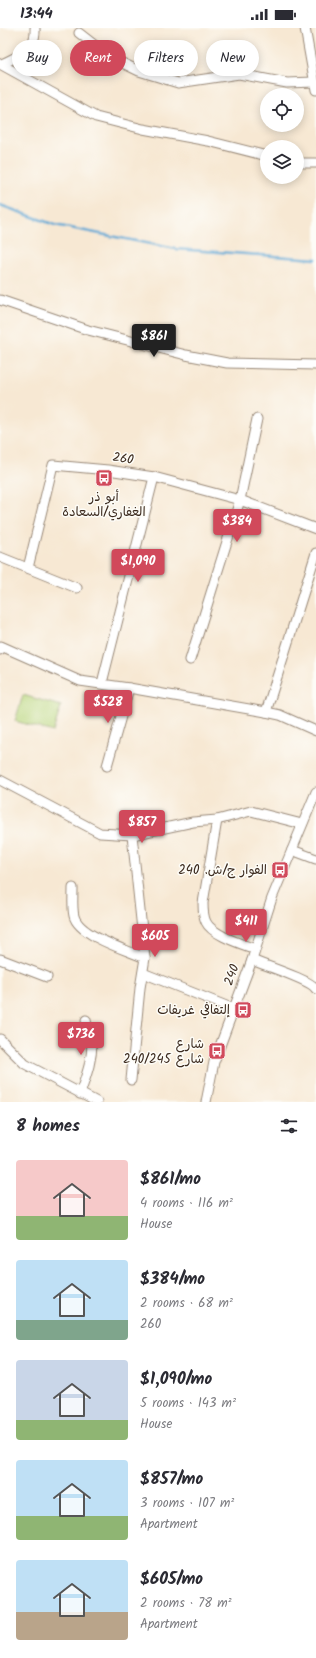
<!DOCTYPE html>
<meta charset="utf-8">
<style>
body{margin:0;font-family:Kalam,"Playpen Sans Arabic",sans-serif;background:#f7f7f7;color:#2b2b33;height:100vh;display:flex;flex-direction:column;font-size:15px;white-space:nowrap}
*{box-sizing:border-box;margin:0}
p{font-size:13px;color:#7c7c81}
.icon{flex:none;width:22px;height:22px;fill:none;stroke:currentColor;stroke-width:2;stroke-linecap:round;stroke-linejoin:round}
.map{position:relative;height:1074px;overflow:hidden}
.panel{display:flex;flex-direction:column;background:#fff;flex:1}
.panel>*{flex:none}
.guide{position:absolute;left:12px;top:12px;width:292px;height:36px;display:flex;gap:8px}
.tools{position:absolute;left:260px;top:60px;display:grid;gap:8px}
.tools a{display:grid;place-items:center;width:44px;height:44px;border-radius:50%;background:#fff;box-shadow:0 2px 10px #0003;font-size:20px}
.price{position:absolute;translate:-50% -34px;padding:0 9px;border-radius:4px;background:#d1495b;color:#fff;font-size:13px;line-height:26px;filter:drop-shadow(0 1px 2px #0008)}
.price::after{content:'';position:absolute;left:50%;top:24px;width:12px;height:9px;margin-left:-6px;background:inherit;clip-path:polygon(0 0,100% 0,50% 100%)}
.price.selected{background:#222;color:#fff}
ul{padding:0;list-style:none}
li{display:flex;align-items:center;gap:12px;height:100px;padding:0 16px}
li span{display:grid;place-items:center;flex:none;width:112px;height:80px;border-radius:4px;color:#555}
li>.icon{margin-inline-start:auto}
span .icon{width:48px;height:48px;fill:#fffc;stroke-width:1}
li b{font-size:17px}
h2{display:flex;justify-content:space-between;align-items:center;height:48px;padding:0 16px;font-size:17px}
.chip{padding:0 14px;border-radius:18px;background:#fff;box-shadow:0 2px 10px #0003;font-size:14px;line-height:36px}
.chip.selected{background:#d1495b;color:#fff}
.status{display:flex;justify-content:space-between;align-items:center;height:28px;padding:0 20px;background:#fff;direction:ltr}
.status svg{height:11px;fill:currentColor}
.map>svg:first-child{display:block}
</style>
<div class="status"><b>13:44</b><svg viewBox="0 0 49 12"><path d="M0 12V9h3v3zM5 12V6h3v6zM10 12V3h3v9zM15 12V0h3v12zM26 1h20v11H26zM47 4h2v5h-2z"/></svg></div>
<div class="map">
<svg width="316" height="1074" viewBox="0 0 316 1074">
<rect width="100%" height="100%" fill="#fdfcf7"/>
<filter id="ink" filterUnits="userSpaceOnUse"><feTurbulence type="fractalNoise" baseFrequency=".025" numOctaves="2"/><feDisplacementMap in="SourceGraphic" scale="8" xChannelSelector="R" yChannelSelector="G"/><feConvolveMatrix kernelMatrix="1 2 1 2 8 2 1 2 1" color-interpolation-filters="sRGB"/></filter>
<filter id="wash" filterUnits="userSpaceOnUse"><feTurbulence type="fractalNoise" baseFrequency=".012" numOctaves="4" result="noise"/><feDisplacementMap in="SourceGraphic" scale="16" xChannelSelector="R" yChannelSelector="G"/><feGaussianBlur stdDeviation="0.9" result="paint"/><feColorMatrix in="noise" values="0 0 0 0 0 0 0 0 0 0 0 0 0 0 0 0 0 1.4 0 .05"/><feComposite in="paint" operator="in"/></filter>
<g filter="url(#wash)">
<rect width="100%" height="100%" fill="#f7e8d3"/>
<path fill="#b8d57b" stroke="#7a804c" d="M23,667L61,678L53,704L15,693Z"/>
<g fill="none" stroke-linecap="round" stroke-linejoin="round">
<path stroke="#5da8d5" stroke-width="2.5" d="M0,177L55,197L176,221L316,231"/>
</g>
</g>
<g filter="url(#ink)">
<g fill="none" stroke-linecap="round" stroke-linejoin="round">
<defs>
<g id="street">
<path d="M305,0L316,62"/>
<path d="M79,5L110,29L139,43L178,55L239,46L287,55L314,54"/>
<path d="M0,36L96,89L143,101L208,113L267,128"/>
<path d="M2,36C18,28 37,22 35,0"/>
<path d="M297,135H316"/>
<path d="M0,272L88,302L186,327L227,335L316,337"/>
<path d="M0,529L77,560"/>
<path d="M28,540L53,437L108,442L154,449L240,472L316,501"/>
<path d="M0,622L1,618L80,653L129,660L266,684L280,687L316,703"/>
<path d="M190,632L240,472L257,391"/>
<path d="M102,655L154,449"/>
<path d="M266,684L316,525"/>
<path d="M107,738L129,660"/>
<path d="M0,752L100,805L132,807L193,794L217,792L251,783L302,796"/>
<path d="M217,792L203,875C203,882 203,888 206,894C212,907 242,916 255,921"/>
<path d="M292,822L316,831"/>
<path d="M73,860C73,869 72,880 74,888C79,908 127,922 145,930"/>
<path d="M0,931L47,949"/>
<path d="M252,932C263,937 311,952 316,961"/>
<path d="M143,945L234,981"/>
<path d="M0,1011L25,1036L97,1074"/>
<path d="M131,1052L140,960L145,930L132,807"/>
<path d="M80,1066C86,1048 92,1033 92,1015L90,1014L86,992"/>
<path d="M206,1074L214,1034L252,932L272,870L316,764"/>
</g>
</defs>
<use href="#street" stroke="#998978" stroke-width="11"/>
<use href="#street" stroke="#fff" stroke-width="9"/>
</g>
</g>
<defs>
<symbol id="bus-square" viewBox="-11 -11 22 22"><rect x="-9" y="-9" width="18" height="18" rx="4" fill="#d1495b" stroke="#fdfcf7"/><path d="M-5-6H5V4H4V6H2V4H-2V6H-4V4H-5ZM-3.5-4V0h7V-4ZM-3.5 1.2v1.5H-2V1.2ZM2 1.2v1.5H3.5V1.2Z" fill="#fff"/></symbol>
</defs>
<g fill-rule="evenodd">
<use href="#bus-square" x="94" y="440" width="20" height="20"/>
<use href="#bus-square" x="270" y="832" width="20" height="20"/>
<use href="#bus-square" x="233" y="972" width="20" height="20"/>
<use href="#bus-square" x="207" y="1013" width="20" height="20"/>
</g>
<g text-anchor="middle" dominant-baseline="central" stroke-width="3" stroke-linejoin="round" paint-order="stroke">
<g font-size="13" fill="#3b2a1e" stroke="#fdfcf7">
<text transform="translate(123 431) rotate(9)">260</text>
<text transform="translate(232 947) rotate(-70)">240</text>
</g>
<g font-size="13" fill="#3b2a1e" stroke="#fdfcf7" text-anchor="end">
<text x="104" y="469" text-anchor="middle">أبو ذر<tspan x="104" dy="15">الغفاري/السعادة</tspan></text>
<text x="267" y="842">الفوار ج/ش. 240</text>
<text x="230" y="982">إلتفافي غريفات</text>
<text x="204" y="1016">شارع<tspan x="204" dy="15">240/شارع 245</tspan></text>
</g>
</g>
</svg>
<div class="tools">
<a><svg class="icon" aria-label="locate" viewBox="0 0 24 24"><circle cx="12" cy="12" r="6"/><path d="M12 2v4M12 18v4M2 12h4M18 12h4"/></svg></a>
<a><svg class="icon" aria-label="layers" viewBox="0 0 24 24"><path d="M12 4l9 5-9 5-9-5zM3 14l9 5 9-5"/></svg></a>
</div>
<b class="price selected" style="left:154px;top:330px">$861</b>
<b class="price" style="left:237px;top:515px">$384</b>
<b class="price" style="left:138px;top:555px">$1,090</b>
<b class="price" style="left:108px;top:696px">$528</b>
<b class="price" style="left:142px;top:816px">$857</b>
<b class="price" style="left:246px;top:915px">$411</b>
<b class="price" style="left:155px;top:930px">$605</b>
<b class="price" style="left:81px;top:1028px">$736</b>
<div class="guide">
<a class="chip">Buy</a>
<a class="chip selected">Rent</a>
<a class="chip">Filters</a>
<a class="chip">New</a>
</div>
</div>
<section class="panel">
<h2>8 homes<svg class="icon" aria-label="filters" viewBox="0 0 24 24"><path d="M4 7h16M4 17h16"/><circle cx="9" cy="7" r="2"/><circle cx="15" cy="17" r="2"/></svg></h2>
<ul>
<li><span style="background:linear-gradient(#f6c9c9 70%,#8fb573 0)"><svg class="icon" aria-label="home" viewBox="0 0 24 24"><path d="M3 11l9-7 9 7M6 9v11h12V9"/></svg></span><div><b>$861/mo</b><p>4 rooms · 116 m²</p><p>House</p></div></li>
<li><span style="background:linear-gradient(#bfe0f5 75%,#7fa58c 0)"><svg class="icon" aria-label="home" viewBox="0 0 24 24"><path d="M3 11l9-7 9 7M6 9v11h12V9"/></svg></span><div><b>$384/mo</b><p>2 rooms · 68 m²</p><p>260</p></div></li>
<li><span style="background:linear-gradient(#c9d6e8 75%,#8fb573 0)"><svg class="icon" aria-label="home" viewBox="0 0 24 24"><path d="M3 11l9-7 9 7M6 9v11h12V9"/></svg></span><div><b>$1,090/mo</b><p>5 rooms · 143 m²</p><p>House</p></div></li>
<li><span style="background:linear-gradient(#bfe0f5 70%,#8fb573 0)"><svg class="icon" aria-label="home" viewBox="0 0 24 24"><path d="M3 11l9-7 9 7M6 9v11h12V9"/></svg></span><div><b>$857/mo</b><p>3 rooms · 107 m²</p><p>Apartment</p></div></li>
<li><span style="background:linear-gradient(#bfe0f5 65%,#b9a48a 0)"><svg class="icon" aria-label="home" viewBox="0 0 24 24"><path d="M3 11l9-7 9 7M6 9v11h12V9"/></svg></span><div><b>$605/mo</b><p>2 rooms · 78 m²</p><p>Apartment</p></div></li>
</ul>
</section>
